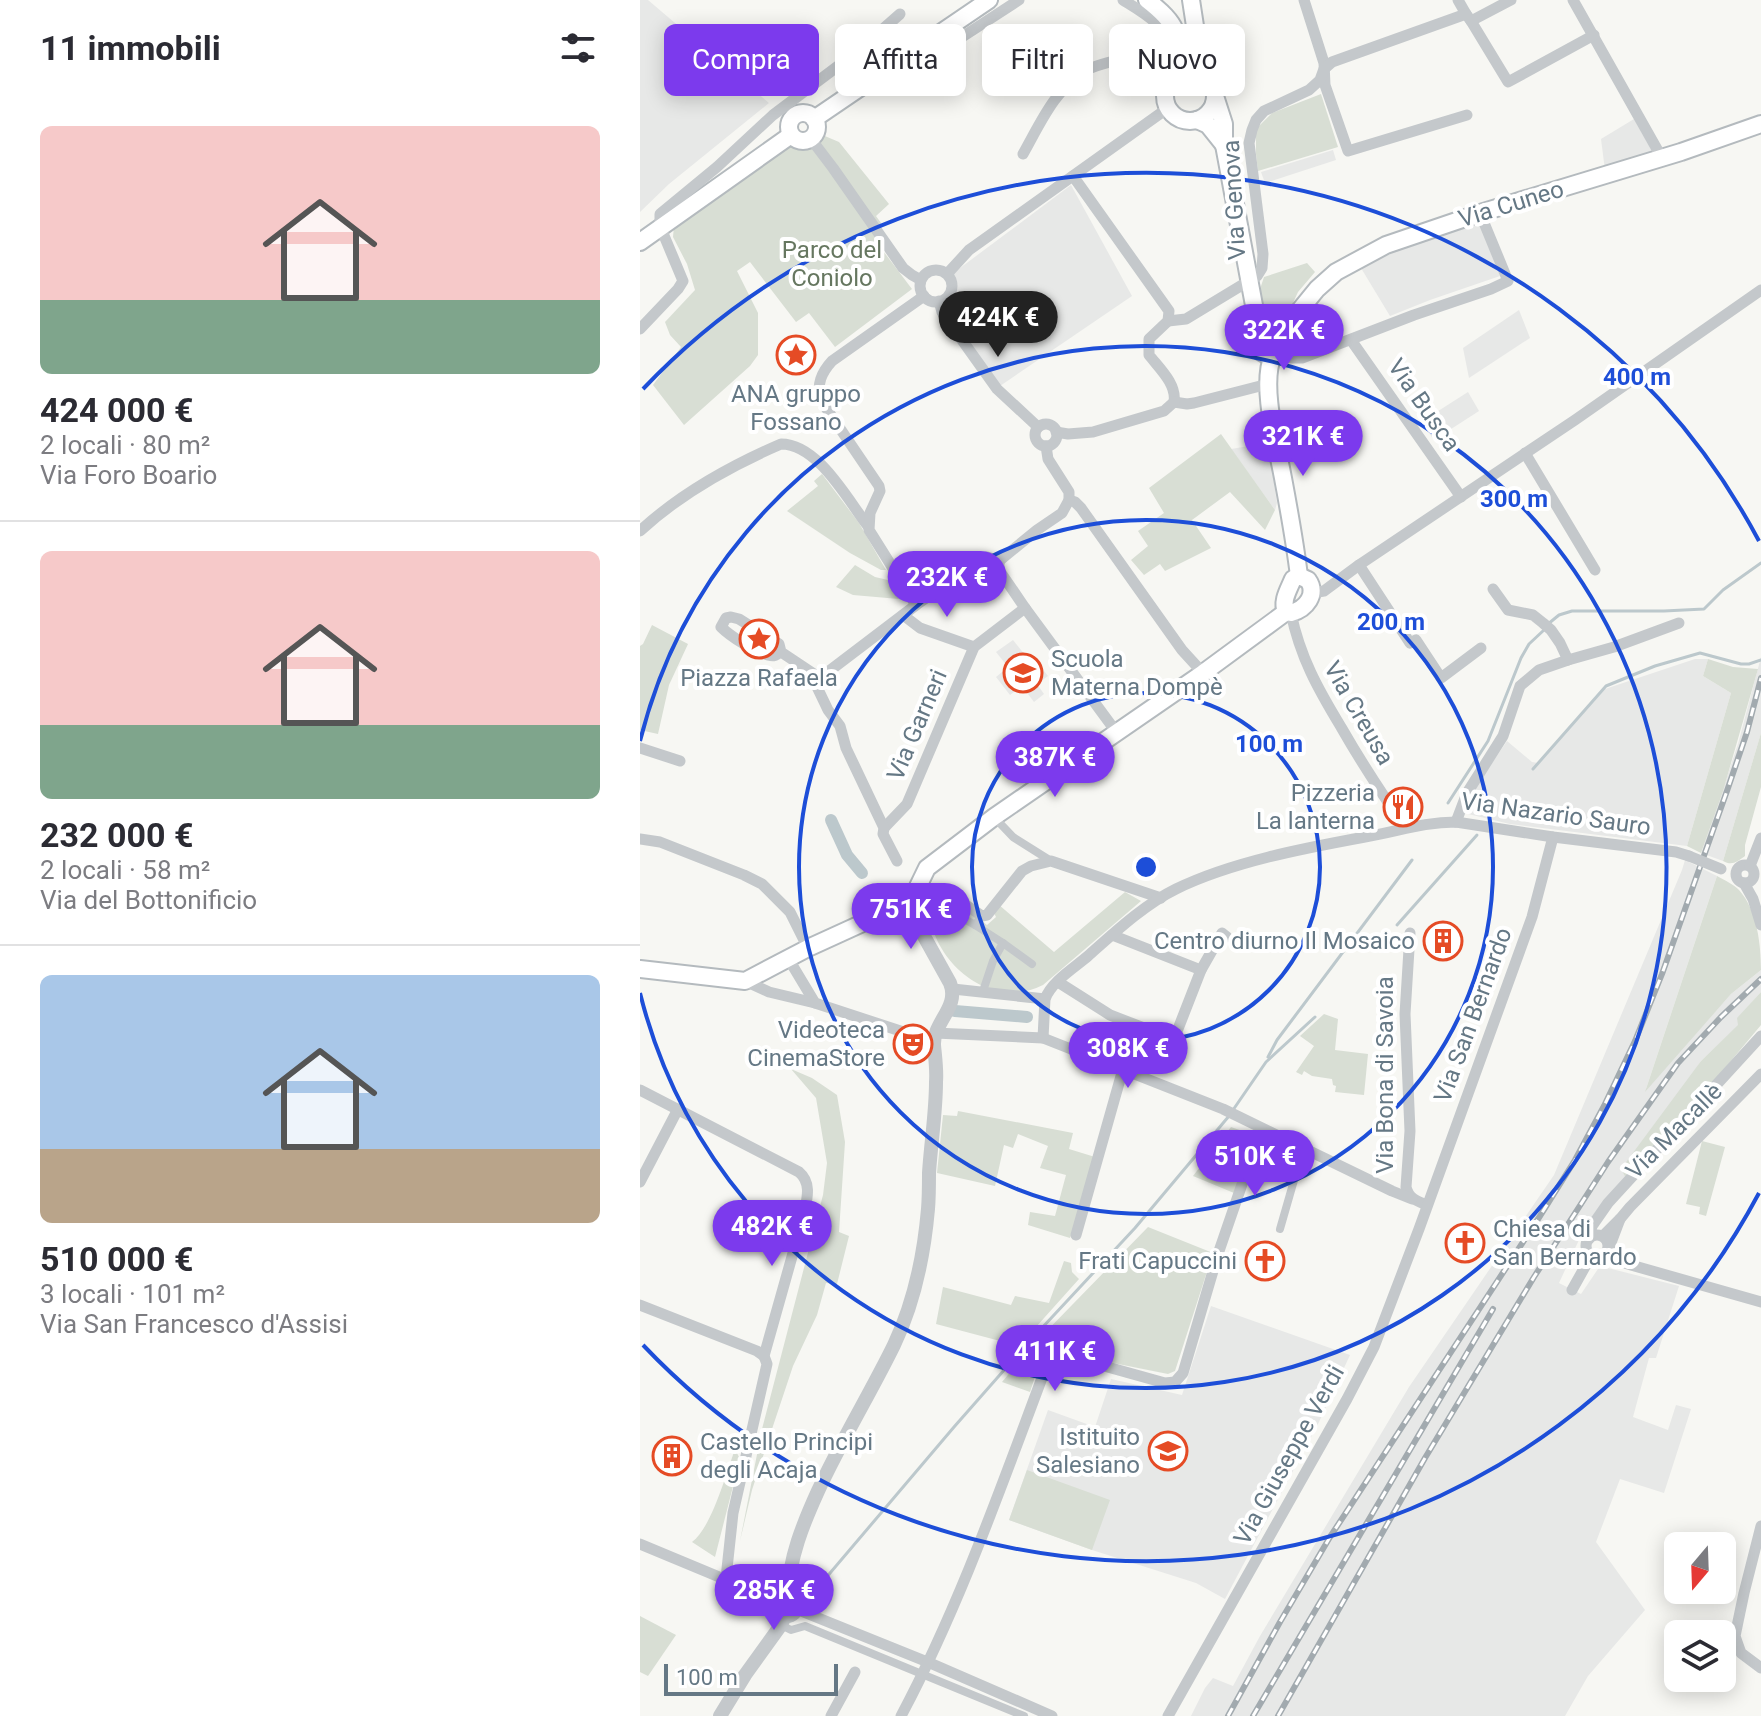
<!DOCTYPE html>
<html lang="it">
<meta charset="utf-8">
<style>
body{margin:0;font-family:Roboto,sans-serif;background:#f7f7f7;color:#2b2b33;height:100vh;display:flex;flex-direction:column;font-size:30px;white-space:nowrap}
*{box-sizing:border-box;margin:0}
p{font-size:26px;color:#7c7c81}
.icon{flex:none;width:44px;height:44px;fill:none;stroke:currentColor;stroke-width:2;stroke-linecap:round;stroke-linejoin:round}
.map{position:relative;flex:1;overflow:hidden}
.panel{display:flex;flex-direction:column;background:#fff;width:640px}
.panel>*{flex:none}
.top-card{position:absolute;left:24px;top:24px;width:760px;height:72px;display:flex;gap:16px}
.needle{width:52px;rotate:199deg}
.buttons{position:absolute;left:1024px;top:1532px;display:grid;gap:16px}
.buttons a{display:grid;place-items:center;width:72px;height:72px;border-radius:12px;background:#fff;box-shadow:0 4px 20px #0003;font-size:40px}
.scale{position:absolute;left:24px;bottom:20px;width:174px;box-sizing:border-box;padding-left:8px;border:4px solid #657885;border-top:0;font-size:22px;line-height:28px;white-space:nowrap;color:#657885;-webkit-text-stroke:6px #fff;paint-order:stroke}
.price{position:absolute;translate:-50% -68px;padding:0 18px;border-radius:28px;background:#7c3aed;color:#fff;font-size:26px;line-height:52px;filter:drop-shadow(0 2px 4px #0008)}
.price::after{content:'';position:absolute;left:50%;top:48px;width:24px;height:18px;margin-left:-12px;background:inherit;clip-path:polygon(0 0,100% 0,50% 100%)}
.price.active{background:#222;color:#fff}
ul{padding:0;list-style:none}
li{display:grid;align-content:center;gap:16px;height:424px;padding:0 40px}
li+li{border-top:2px solid #e1e1e2}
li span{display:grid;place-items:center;height:248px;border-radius:12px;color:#555}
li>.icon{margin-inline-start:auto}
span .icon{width:144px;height:144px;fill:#fffc;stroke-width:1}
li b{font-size:34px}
h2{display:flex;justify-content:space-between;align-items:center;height:96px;padding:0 40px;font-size:34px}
.pill{padding:0 28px;border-radius:12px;background:#fff;box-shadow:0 4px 20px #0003;font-size:28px;line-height:72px}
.pill.active{background:#7c3aed;color:#fff}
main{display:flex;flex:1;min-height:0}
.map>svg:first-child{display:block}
</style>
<main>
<section class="panel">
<h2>11 immobili<svg class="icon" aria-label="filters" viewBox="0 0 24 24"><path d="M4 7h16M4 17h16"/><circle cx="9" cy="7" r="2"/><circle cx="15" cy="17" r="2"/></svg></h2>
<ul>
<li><span style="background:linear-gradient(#f6c9c9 70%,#7fa58c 0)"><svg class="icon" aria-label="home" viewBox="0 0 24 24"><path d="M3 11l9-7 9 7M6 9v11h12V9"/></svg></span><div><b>424 000 €</b><p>2 locali · 80 m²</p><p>Via Foro Boario</p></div></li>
<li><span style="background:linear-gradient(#f6c9c9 70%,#7fa58c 0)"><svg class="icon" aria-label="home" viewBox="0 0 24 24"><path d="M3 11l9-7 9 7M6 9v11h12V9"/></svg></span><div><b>232 000 €</b><p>2 locali · 58 m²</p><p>Via del Bottonificio</p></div></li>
<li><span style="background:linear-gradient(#a9c7e8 70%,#b9a48a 0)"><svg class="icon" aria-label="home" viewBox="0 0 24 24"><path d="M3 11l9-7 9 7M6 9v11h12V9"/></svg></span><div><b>510 000 €</b><p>3 locali · 101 m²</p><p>Via San Francesco d'Assisi</p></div></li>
</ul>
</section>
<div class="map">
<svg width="1121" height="1716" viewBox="0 0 1121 1716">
<rect width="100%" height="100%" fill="#f7f7f3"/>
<g fill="#e7e8e7">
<path d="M0,0H8L129,103L29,184L0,212Z"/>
<path d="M994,119L1015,156L965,170L961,139Z"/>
<path d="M693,150L696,160L625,183L621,172Z"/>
<path d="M431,185L492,296L360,386L306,310L312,274Z"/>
<path d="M839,223L860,276L790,300L750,316L721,268L771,244Z"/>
<path d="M879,310L890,338L829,378L823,348Z"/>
<path d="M828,392L839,411L794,440L781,422Z"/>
<path d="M627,435L637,503L635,510L591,449L621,444V437Z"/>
<path d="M373,640L397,670L401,667L408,676L397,684L404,694L394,702L382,686L370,695L356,677L368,667L356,652Z"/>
<path d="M1121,657V733L1083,861L1061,853L1098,744Z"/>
<path d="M1055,659H1068L1063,676L1091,693L1047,846L870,824L828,814L835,788L867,741L892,762L898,763L962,690Z"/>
<path d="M1045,860L1077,876L1006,1089L1091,994L1121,970V992L1098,1018L1099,1025L1061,1061L986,1178L956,1211L945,1227L919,1283L941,1294L960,1266L1039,1286L1016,1358H1009L993,1417L1028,1430L1036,1405L1051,1409L1024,1493L980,1479L956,1542L1005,1610L948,1676L925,1716H551L565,1688L573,1678L593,1686L620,1636L769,1387L914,1175L1042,870Z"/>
<path d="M571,1306L710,1355L679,1422L585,1599L556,1583L452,1550L369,1520L408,1410L455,1427L471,1379L542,1395Z"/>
</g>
<g fill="#d8ded4">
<path d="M681,94L698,147L618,171L616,154V129L632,113Z"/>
<path d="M173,131L199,142L249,204L236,216L241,223L234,239L272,289L195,347L169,313L156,322L110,262L97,271L118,313V355L110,366L44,425L13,385L41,347L30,335L25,322L55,290L47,264L33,237L34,226Z"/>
<path d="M667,263L675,272L658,292L652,305L641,312L622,304L620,289L624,277Z"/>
<path d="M581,434L635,510L625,530L590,492L552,520L571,548L525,571L520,564L504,575L491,560L508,546L498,531L524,513L509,488Z"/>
<path d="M182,474L219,523L246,570H241L210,553L147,511L178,486L174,481Z"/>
<path d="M215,565L235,577L248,580L259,599L213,595L196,587Z"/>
<path d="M12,625L48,644L29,685L18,734L0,730V646L3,644Z"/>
<path d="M1068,659L1093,667L1118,669L1083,791L1061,853L1047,846L1091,693L1063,676Z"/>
<path d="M1121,733V787L1105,845V856C1097,862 1092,866 1083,861Z"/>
<path d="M1077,876C1084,880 1093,884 1099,890C1117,910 1121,944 1121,970L1091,994L1005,1092Z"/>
<path d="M485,892L501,901L403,985C349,1013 287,958 289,902C309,890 332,912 347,925L356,917L353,911L358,904L414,952Z"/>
<path d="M1121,992V1025L1085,1068L986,1178L981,1169L1061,1061L1098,1025L1097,1018Z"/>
<path d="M684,1014L698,1019L695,1050L728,1054L724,1095L695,1092L696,1086L693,1085L692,1079L672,1076L664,1071L662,1075L656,1072L674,1046L660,1036Z"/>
<path d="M151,1069L172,1078L197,1095L205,1142L199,1232L209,1236L197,1284L186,1283L177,1315L153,1366L132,1429L112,1490L100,1541L122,1429L183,1195L187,1163L176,1098Z"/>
<path d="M318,1111L433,1133L429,1149L455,1157L430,1238L388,1225L390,1212L415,1216L426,1175L400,1168L408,1146L378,1134L373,1148L364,1145L355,1186L297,1173L303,1115L317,1116Z"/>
<path d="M591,1127L614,1135L594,1193L553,1176Z"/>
<path d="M1062,1141L1085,1147L1066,1216L1059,1214L1060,1207L1046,1204Z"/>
<path d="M508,1227L573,1253L535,1371L528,1374L473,1363L406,1343L390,1392L362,1382L394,1344Z"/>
<path d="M424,1261L431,1263L432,1272L439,1279L379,1346L296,1324L303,1287L371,1305L375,1296L409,1303Z"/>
<path d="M95,1449L100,1459L75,1557L52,1542C72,1527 86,1474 95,1449Z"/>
<path d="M387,1470L470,1500L452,1550L369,1520Z"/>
<path d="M0,1616L36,1635L8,1676L0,1672Z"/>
</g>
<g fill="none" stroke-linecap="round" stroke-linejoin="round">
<g stroke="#bcc8cc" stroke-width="3">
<path d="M908,624L919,615L932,611H1024L1064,609L1083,590L1121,563"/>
<path d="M893,769L966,686L1015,666L1060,653L1101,664H1109L1121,660"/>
<path d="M808,803L848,741L881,658L889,644L904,630"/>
<path d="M757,925L837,835"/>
<path d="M628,1057L637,1040L772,860"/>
<path d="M593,1110L626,1062L675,1017"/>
<path d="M168,1599L314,1427L387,1344L495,1228L589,1116"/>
</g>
<g stroke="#bcc8cc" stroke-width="12">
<path d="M191,820L207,855L222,873"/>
<path d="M315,1011L387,1017"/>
</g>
<defs>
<g id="secondary">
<path d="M507,0C538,24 540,34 541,73"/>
<path d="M551,0L559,52L566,77"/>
<circle cx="550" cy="96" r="25"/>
<circle cx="163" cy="127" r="14"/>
<path d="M174,119L349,0"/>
<path d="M557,120L568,125L584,145V124L575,96"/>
<path d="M584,145L616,316L620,323"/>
<path d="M0,242L151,135"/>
<circle cx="631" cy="337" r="18"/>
<path d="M646,327L677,289L696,272L746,245L840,213L1041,152L1121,124"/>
<path d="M633,355C620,385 637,445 643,478C649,510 655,543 659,576"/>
<path d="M659,576L668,580C678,594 666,609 651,613L646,612C641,601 649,589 653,579Z"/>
<path d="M0,969L105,981L168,948L271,901L287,868L354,817L563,673L646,612"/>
</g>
</defs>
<use href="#secondary" stroke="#b4babe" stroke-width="20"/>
<g stroke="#c4c8cb" stroke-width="8">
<path d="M354,817L373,837L411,861"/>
<path d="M287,905L300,910L307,909L335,925L342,916"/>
<path d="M335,925L363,943"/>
<path d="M344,988L353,961L363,943L392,964"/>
<path d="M640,1229L663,1149"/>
<path d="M141,1625L151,1630L165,1626L384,1716"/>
</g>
<g stroke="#c4c8cb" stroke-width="11">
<path d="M664,0L684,63L685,85L708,151L827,115"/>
<path d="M818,0L826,14"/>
<path d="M933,0L1022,158"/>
<path d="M831,21L868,82L954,35"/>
<path d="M268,54L279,65L379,0"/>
<path d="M508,58L530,81"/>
<path d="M171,139L193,168L263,268L272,275L281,280"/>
<path d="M383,154C400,124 415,88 447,70C456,65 467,63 477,60C488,57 497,54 508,58C514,53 525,49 526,40C527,25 494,7 483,0"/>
<path d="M433,176L529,311L528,321L509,339V355C519,368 537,384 534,402"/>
<circle cx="296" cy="286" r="16"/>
<path d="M307,274L329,250L528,108"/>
<path d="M299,301L302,312L357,389L398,427"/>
<path d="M528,321L546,319L617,276L622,268L623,254L609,143L612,130L616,120L624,111L669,90L680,80L684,69L692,62L826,14L831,21L871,0"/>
<path d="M0,329L38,289L43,281L20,226V214L77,167L133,115L218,51L260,14"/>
<path d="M711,340L821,497"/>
<path d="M643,349L652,358H662L774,315L851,289L868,281L840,213"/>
<path d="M534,402L547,404L554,403L628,384"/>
<circle cx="406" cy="435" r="11"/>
<path d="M416,432L428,434L453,432L524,411L534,402"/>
<path d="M885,453L955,570"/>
<path d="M429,500L435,502L441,508L542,650L563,673"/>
<path d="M0,531C41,493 90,466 141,444C178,444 207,499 228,526"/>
<path d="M359,561V570L385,608L477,733"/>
<path d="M359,561L397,530L422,513L429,500V492L408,459L406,446"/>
<path d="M719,565L770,643L776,640L801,678L841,648"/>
<path d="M672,593L684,591L719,565L935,420L1121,290"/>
<path d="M276,605L229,530L230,513L240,491L239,486L180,399C177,384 181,373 192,361L284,296"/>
<path d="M651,613C660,657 678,689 701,727C721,762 742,794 765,827"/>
<path d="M263,615L280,628L334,647"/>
<path d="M141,652L139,644L99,619L91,617L86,618L81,627C90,636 116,653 128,655C135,657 135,655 141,652L180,678"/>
<path d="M928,660L974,647L1039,623"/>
<path d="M0,748L40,761"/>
<path d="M816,822L827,793L863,736L880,686L899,670L928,660L920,643L911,630L903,623L893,615L868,610L853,589"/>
<path d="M244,828L267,804L334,647L385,608"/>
<path d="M0,839L20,842L104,875L122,884L150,912L168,948"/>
<path d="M257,861L243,834L244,828L206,748L200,726L188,710L177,687L180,678L276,605L343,558L347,557L359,561"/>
<circle cx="1105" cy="874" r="9"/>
<path d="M1110,866L1121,838"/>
<path d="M1104,883L1113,899L1121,925"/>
<path d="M304,890L342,916L347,915L382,871L391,866L411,861L521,898"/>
<path d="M770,933L765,1014L770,1131L766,1187C769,1199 777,1201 787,1205"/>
<path d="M472,935L561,970L582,933L587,937"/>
<path d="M148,958L175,1003L294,1042"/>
<path d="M105,981L129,992L175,1003"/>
<path d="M418,982L470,1015L525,1036L533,1034L538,1029L561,970"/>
<path d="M313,989L405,999"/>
<path d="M295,1033L403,1038L583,1109L752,1191L772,1199"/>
<path d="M403,1038L405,999C412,981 434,968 448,956C474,933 505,904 536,889C591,862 665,848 725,837C757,832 782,822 816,822L913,837L1036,852L1049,856"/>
<path d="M0,1090L159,1172C172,1183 167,1199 164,1214L124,1356L127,1364L93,1513L86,1578"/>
<path d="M0,1182L38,1109"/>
<path d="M980,1219L990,1207L1121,1074"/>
<circle cx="957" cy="1246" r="11"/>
<path d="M436,1235L483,1069"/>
<path d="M963,1236L980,1219L969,1248"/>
<path d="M949,1239L952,1226L968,1203L1121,1036"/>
<path d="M965,1254L977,1261L1121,1302"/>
<path d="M932,1290L951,1256"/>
<path d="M0,1305L117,1351L124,1356"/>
<path d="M1121,1526L1104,1593L1095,1636L1101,1653L1121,1668"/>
<path d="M0,1544L137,1601"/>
<path d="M156,1609L290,1663L412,1716"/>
<path d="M191,1716L215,1672"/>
<path d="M261,1716C321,1603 363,1481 408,1362L412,1356L421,1354L525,1383L535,1382L543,1373L578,1254L621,1129"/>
<path d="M528,1716L707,1399L734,1347L779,1229L892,917L913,837"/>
</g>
<g stroke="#c4c8cb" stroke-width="14">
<path d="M148,1595C149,1558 163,1524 178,1491C201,1441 230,1394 254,1345C274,1303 284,1255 288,1209C289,1197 289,1185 289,1173C291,1142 296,1112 296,1082C297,1069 295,1057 294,1045C293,1022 320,1007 310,983L275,920L271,901"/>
<circle cx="147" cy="1606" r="10"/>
<path d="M80,1716L105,1675L141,1625L145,1616"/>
</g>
<use href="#secondary" stroke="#fff" stroke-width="16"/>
<defs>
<g id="rail">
<path d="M588,1716L640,1622L690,1537L900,1216L935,1160L964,1106L995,1041L1022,974L1088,788L1107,732L1121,678"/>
<path d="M613,1716L853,1309"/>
<path d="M638,1716L785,1458L894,1277L968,1162L1038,1063L1081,1017L1121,979"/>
</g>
</defs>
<use href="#rail" stroke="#a2aaaf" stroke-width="6"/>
<use href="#rail" stroke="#fff" stroke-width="3" stroke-dasharray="9" stroke-linecap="butt"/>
<path stroke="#c4c8cb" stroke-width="11" d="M1049,856L1081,869"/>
</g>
<g fill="none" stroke="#1d4ed8" stroke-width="4">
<circle cx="506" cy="867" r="174"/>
<circle cx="506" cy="867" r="347"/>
<path d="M0 741A521 521 0 1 1 0 993"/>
<path d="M1119 1193A694 694 0 0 1 3 1345M3 389A694 694 0 0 1 1119 541"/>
</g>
<defs>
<symbol id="sight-ring" viewBox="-11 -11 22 22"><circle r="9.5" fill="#fff" stroke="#e54b25" stroke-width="1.5"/><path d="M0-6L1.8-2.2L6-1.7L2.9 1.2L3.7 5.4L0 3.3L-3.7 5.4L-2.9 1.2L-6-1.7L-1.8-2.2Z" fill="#e54b25"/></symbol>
<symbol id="school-ring" viewBox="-11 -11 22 22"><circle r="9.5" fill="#fff" stroke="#e54b25" stroke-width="1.5"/><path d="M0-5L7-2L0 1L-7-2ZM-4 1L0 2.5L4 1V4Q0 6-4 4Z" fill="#e54b25"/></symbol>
<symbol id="restaurant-ring" viewBox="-11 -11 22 22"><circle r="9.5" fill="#fff" stroke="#e54b25" stroke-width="1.5"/><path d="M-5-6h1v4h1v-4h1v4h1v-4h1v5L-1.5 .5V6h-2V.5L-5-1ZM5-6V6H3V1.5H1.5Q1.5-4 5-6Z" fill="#e54b25"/></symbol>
<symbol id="building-ring" viewBox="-11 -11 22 22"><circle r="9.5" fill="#fff" stroke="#e54b25" stroke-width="1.5"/><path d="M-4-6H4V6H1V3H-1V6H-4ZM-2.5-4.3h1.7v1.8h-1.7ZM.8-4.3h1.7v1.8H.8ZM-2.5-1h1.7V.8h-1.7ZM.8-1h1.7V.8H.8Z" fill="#e54b25"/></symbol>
<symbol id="theatre-ring" viewBox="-11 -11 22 22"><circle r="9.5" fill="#fff" stroke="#e54b25" stroke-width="1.5"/><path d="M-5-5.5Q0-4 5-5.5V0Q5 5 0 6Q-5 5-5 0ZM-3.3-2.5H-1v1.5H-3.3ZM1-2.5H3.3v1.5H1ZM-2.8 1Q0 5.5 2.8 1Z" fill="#e54b25"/></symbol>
<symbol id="church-ring" viewBox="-11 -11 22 22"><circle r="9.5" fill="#fff" stroke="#e54b25" stroke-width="1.5"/><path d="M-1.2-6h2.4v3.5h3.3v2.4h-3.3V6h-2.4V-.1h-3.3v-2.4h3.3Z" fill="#e54b25"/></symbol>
</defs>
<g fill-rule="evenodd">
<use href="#sight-ring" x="134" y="333" width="44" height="44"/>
<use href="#sight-ring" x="97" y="617" width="44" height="44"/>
<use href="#school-ring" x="361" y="651" width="44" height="44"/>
<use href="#restaurant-ring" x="741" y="785" width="44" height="44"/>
<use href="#building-ring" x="781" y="919" width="44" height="44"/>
<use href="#theatre-ring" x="251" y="1022" width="44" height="44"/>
<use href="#church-ring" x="803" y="1221" width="44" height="44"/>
<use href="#church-ring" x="603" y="1239" width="44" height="44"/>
<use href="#school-ring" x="506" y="1429" width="44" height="44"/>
<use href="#building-ring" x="10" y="1434" width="44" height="44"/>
</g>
<g text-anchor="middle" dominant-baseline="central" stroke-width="8" stroke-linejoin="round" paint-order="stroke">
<g font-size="24" fill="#657885" stroke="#fff">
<text transform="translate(594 200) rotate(-93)">Via Genova</text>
<text transform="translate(871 204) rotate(-17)">Via Cuneo</text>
<text transform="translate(784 405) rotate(55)">Via Busca</text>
<text transform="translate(719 713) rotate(60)">Via Creusa</text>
<text transform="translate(277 725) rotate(-67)">Via Garneri</text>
<text transform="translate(916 814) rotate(8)">Via Nazario Sauro</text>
<text transform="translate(833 1015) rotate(-70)">Via San Bernardo</text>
<text transform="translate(745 1075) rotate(-90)">Via Bona di Savoia</text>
<text transform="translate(1034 1131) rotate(-45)">Via Macallè</text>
<text transform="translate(649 1455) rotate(-61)">Via Giuseppe Verdi</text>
</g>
<g font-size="24" fill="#667760" stroke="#fff">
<text x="192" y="250">Parco del<tspan x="192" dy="28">Coniolo</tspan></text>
</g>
<g font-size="24" fill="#657885" stroke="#fff" text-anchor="end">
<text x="156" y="394" text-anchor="middle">ANA gruppo<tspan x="156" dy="28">Fossano</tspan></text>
<text x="411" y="659" text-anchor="start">Scuola<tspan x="411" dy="28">Materna Dompè</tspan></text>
<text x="119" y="678" text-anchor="middle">Piazza Rafaela</text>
<text x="735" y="793">Pizzeria<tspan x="735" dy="28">La lanterna</tspan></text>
<text x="775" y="941">Centro diurno Il Mosaico</text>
<text x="245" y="1030">Videoteca<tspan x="245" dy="28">CinemaStore</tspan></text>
<text x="853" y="1229" text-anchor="start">Chiesa di<tspan x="853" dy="28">San Bernardo</tspan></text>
<text x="597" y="1261">Frati Capuccini</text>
<text x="500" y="1437">Istituito<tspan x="500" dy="28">Salesiano</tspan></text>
<text x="60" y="1442" text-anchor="start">Castello Principi<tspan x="60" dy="28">degli Acaja</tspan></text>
</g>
</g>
<circle cx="506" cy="867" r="12" fill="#1d4ed8" stroke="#fff" stroke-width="4"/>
<g font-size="24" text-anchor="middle" font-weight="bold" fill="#1d4ed8" stroke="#fff" stroke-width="8" stroke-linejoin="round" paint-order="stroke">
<text x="997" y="385">400 m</text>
<text x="874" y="507">300 m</text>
<text x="751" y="630">200 m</text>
<text x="629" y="752">100 m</text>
</g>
</svg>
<div class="buttons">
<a><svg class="needle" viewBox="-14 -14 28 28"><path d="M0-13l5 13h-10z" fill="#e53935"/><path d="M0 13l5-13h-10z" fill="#7c7c81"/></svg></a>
<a><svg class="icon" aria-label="layers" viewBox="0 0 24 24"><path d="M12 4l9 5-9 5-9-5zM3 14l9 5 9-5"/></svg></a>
</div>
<div class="scale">100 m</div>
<b class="price active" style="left:358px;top:359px">424K €</b>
<b class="price" style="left:644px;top:372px">322K €</b>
<b class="price" style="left:663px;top:478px">321K €</b>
<b class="price" style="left:307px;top:619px">232K €</b>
<b class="price" style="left:415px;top:799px">387K €</b>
<b class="price" style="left:271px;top:951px">751K €</b>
<b class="price" style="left:488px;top:1090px">308K €</b>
<b class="price" style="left:615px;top:1198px">510K €</b>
<b class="price" style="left:132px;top:1268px">482K €</b>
<b class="price" style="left:415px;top:1393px">411K €</b>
<b class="price" style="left:134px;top:1632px">285K €</b>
<div class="top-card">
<a class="pill active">Compra</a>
<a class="pill">Affitta</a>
<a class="pill">Filtri</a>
<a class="pill">Nuovo</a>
</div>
</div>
</main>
